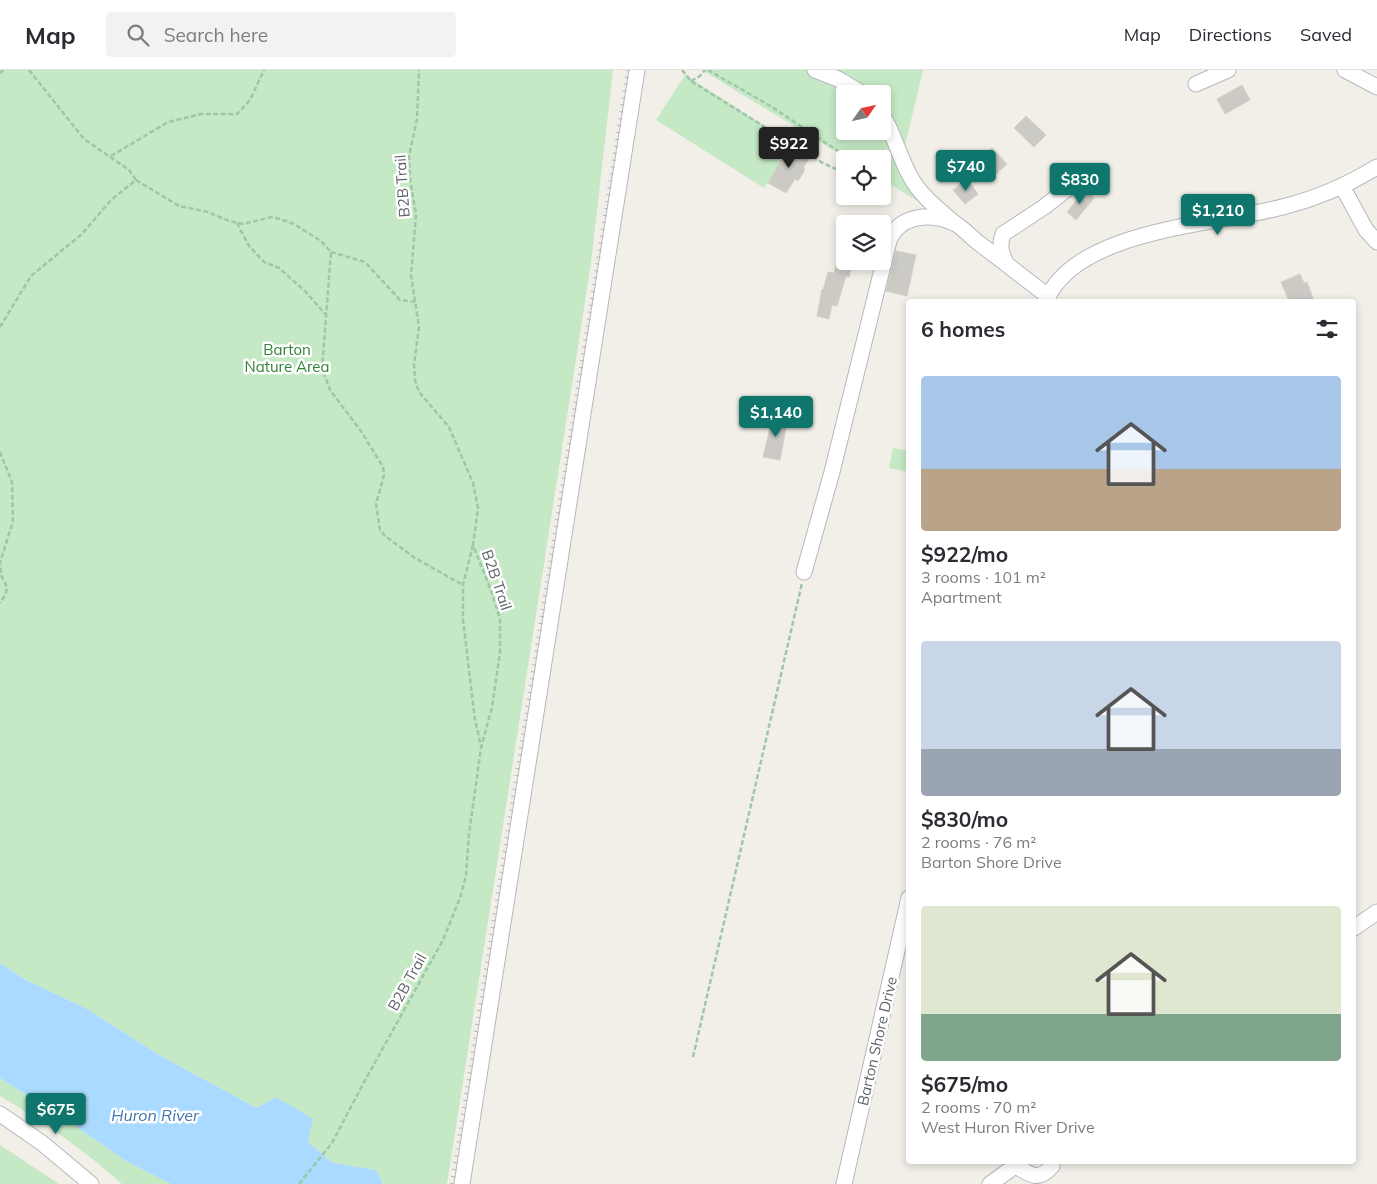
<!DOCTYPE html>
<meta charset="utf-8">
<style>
body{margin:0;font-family:Mulish,sans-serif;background:#f2f2f3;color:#2b2b33;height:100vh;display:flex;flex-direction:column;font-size:19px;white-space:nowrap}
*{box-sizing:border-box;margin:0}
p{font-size:16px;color:#7c7c81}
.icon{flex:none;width:28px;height:28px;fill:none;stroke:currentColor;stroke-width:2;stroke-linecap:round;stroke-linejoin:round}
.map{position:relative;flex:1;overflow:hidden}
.drawer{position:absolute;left:906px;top:229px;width:450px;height:865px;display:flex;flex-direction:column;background:#fff;border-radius:5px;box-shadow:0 2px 8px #0003}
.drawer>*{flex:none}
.needle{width:32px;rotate:56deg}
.tools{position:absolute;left:836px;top:15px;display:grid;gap:10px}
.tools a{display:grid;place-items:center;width:55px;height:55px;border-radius:5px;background:#fff;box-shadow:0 2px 8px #0003;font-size:25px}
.price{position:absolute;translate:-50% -42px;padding:0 11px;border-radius:5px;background:#0f766e;color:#fff;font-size:16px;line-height:32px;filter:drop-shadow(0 1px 2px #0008)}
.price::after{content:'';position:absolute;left:50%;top:30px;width:15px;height:11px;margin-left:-8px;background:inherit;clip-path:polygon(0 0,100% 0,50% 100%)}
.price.active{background:#222;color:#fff}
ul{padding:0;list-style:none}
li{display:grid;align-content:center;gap:10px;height:265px;padding:0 15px}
li span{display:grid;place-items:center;height:155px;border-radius:5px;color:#555}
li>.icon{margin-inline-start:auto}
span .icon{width:90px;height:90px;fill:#fffc;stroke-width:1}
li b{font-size:21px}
h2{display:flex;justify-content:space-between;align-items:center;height:60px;padding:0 15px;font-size:21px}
header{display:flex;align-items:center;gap:30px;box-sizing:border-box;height:70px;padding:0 25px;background:#fff;border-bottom:1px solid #e1e1e2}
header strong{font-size:24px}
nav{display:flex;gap:28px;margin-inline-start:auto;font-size:18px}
.search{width:350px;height:45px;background:#f2f2f3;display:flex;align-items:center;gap:12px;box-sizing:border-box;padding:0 18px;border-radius:5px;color:#7c7c81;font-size:19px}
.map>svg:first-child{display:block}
</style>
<header>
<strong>Map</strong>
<div class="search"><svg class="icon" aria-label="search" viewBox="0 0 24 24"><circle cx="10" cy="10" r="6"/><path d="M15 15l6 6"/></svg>Search here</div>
<nav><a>Map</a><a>Directions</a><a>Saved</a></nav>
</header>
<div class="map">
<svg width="1377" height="1114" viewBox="0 0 1377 1114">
<rect width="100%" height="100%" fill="#f1efe8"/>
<g fill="#c5e8c5" fill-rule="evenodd">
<path d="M0,0H613L591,193L447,1114H383L376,1100L333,1093L308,1072L276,1027L257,1038L159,985L87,939L24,909L0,893Z"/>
<path d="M702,0H923L902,88L956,154L883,110L882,89H848ZM845,24H882V61H845Z"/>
<path d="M685,5L793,74L764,118L656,50Z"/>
<path d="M893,378L909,381V402L889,398Z"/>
<path d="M0,1008L68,1051L126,1091L171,1114H122C85,1081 43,1051 0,1026Z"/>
<path d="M0,1075L59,1114H0Z"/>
</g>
<path fill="#aadaff" d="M0,893L24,909L87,939L159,985L257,1038L276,1027L313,1049L308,1072L333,1093L376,1100L383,1114H171L126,1091L68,1051L0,1008Z"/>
<g fill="#cccac5" stroke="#d6d1c6">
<path d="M1242,15L1250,30L1225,44L1217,29Z"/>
<path d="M1026,46L1046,65L1034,77L1014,58Z"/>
<path d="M793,74L810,87L803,98L805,99L802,105L798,111L795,109L786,123L768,113L781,90Z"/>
<path d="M992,78L1007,94L994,106L979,90Z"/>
<path d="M967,109L978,124L965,134L953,120Z"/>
<path d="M1085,120L1094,128L1076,150L1067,142Z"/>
<path d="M896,181L916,185L907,226L886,221Z"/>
<path d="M837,191H852L849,207L846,206L837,236L832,235L829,249L817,246L822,219L823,220L828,202L834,203Z"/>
<path d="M1300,204L1304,213L1307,212L1314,231H1289L1281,212Z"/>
<path d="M773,345L788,348L780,390L763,387Z"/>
</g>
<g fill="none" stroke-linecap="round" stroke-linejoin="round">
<defs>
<g id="minor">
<path d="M815,0L838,9L863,24"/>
<path d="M1345,0L1377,17"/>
<path d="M1196,14L1228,0"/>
<path d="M882,44C894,64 899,86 910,106C920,125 937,138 953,152"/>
<path d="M1342,116L1366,160L1377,172"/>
<path d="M1006,193C1001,183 999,175 1003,164L1044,137L1072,115"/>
<path d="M1046,231C1076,158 1219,155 1286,136C1318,128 1349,114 1377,97"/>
<path d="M804,502L832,402L889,171C899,144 933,142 956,154C964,159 972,168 980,174C1003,191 1025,209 1048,226"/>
<path d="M1354,858L1377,842"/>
<path d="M0,1044L42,1073L91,1114"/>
<path d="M1016,1096C1030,1105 1039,1112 1052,1096V1091"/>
<path d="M462,1114L637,0"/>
<path d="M844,1114L909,828"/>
<path d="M990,1114L1022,1091"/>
</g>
</defs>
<use href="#minor" stroke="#b5b8bc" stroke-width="17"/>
<g stroke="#9cc7a9" stroke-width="2.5" stroke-dasharray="5 2.5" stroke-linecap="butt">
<path d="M29,0L84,69L129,100L136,110"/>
<path d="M682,0L691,11L821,92L840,101L845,98"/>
<path d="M708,0L772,37L850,89"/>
<path d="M0,3L3,0"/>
<path d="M691,11L700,6L705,0"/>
<path d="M111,86L168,52L201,44H237L250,30L264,0"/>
<path d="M237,153L249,176L264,192L279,198L305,221L326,245"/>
<path d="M331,182L365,192L400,230L415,232"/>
<path d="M0,257L31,206L82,164L111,130L136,110L179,136L208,142L229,151L243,154L272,147L280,149L294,154L321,171L331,182L322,299L330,320L361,361L383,397L384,405L376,434L380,460L385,466L415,488L463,515"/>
<path d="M0,382L12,412L13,451L0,493L1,505L7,517L6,524L0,533"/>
<path d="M473,475L463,515V550L475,650L481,676"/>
<path d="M693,987L802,513"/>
<path d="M299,1114L332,1073L363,1014L443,870L460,828L466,806L469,764L481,678L492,637L500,583V549L492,523L473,475L478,438L473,413L449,357L419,322L415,310L414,294L419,257L411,205L416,145L410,108L409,86L417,49L419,0"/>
</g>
<use href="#minor" stroke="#fff" stroke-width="15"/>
<path stroke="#b6b7b8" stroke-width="4" stroke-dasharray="1 6" stroke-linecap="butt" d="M452,1114L628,0"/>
</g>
<g text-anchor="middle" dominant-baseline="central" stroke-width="5" stroke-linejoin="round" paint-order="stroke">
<g font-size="15" fill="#5f6368" stroke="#fff">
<text transform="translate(402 116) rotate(-94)">B2B Trail</text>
<text transform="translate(497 510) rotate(71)">B2B Trail</text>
<text transform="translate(407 912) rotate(-61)">B2B Trail</text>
<text transform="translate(877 971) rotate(-77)">Barton Shore Drive</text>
</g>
<g font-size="15" fill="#348238" stroke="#fff">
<text x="287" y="279">Barton<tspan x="287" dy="17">Nature Area</tspan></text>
</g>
<g font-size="16" font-style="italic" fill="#4174aa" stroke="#fff">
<text x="155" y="1045">Huron River</text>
</g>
</g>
</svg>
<div class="tools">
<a><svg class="needle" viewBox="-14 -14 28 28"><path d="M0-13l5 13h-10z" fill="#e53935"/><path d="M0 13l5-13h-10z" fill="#7c7c81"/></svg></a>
<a><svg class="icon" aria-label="locate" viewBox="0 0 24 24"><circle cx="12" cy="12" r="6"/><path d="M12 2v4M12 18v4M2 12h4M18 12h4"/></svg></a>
<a><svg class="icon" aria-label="layers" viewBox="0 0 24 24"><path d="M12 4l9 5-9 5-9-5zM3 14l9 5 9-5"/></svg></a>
</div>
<b class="price active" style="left:789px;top:99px">$922</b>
<b class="price" style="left:966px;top:122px">$740</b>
<b class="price" style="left:1080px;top:135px">$830</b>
<b class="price" style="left:1218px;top:166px">$1,210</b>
<b class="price" style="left:776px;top:368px">$1,140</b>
<b class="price" style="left:56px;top:1065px">$675</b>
<section class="drawer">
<h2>6 homes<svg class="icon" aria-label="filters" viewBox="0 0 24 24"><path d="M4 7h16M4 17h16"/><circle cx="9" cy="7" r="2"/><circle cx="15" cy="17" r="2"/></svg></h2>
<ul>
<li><span style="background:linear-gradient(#a9c7e8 60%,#b9a48a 0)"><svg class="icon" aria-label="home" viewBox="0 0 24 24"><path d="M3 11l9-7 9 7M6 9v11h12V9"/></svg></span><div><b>$922/mo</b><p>3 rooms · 101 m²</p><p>Apartment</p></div></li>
<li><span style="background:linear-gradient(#c9d6e8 70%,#9aa5b1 0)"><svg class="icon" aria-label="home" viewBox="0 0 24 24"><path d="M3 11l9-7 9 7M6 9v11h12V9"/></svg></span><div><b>$830/mo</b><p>2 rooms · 76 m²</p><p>Barton Shore Drive</p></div></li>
<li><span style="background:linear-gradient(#dfe7d0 70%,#7fa58c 0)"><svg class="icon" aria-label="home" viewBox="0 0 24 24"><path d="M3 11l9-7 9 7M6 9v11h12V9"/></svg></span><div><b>$675/mo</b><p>2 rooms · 70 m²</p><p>West Huron River Drive</p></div></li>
</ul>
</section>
</div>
